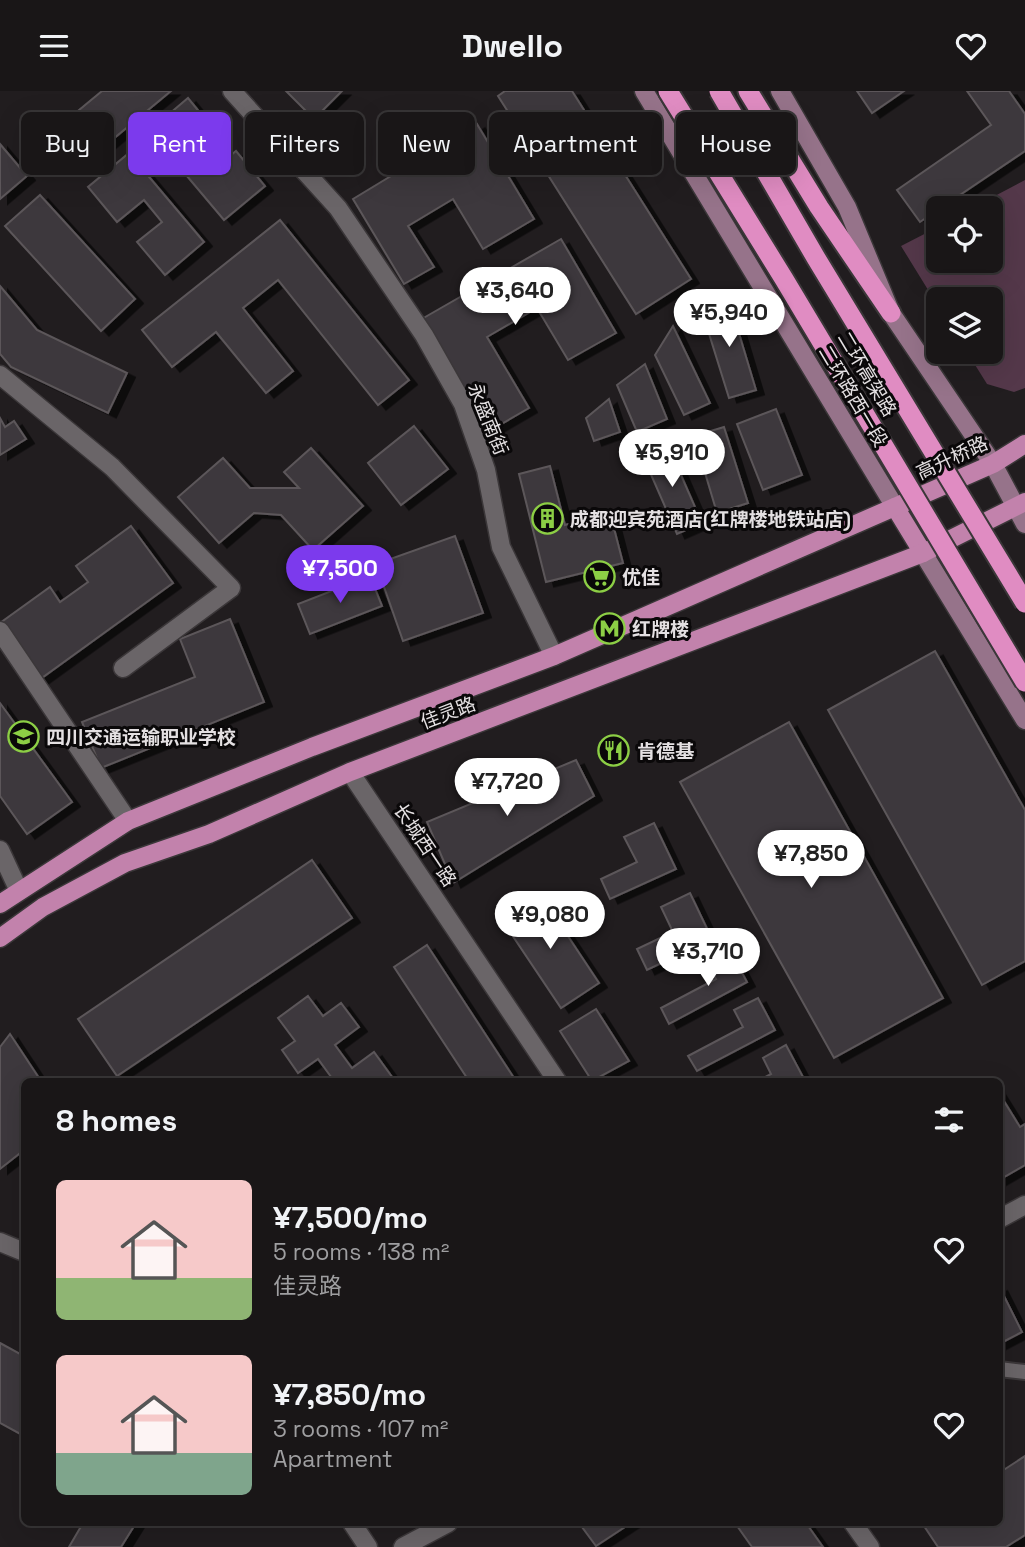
<!DOCTYPE html>
<meta charset="utf-8">
<style>
body{margin:0;font-family:"Space Grotesk","Noto Sans SC",sans-serif;background:#262324;color:#f1f3f6;height:100vh;display:flex;flex-direction:column;font-size:26px;white-space:nowrap}
*{box-sizing:border-box;margin:0}
p{font-size:23px;color:#9f9fa1}
.icon{flex:none;width:38px;height:38px;fill:none;stroke:currentColor;stroke-width:2;stroke-linecap:round;stroke-linejoin:round}
.map{position:relative;flex:1;overflow:hidden}
.side{position:absolute;left:21px;top:987px;width:982px;height:448px;display:flex;flex-direction:column;background:#191617;border-radius:10px;box-shadow:0 7px 28px #0002,0 0 0 2px #373536}
.side>*{flex:none}
.top-card{position:absolute;left:21px;top:21px;width:984px;height:63px;display:flex;gap:14px}
.buttons{position:absolute;left:926px;top:105px;display:grid;gap:14px}
.buttons a{display:grid;place-items:center;width:77px;height:77px;border-radius:10px;background:#191617;box-shadow:0 7px 28px #0002,0 0 0 2px #373536;font-size:35px}
.price{position:absolute;translate:-50% -60px;padding:0 16px;border-radius:24px;background:#fff;color:#222;font-size:23px;line-height:46px;filter:drop-shadow(0 2px 4px #0008)}
.price::after{content:'';position:absolute;left:50%;top:42px;width:21px;height:16px;margin-left:-10px;background:inherit;clip-path:polygon(0 0,100% 0,50% 100%)}
.price.selected{background:#7c3aed;color:#fff}
ul{padding:0;list-style:none}
li{display:flex;align-items:center;gap:21px;height:175px;padding:0 35px}
li span{display:grid;place-items:center;flex:none;width:196px;height:140px;border-radius:10px;color:#555}
li>.icon{margin-inline-start:auto}
span .icon{width:84px;height:84px;fill:#fffc;stroke-width:1}
li b{font-size:30px}
h2{display:flex;justify-content:space-between;align-items:center;height:84px;padding:0 35px;font-size:30px}
.pill{padding:0 24px;border-radius:10px;background:#191617;box-shadow:0 7px 28px #0002,0 0 0 2px #373536;font-size:24px;line-height:63px}
.pill.selected{background:#7c3aed;color:#fff}
header{display:flex;justify-content:space-between;align-items:center;height:91px;padding:0 35px;background:#191617;font-size:32px;font-weight:800}
.map>svg:first-child{display:block}
</style>
<header><svg class="icon" aria-label="menu" viewBox="0 0 24 24"><path d="M4 6h16M4 12h16M4 18h16"/></svg>Dwello<svg class="icon" aria-label="heart" viewBox="0 0 24 24"><path d="M12 20l-8-8c-3-5 5-10 8-4 3-6 11-1 8 4z"/></svg></header>
<div class="map">
<svg width="1025" height="1456" viewBox="0 0 1025 1456">
<defs>
<filter id="shadow"><feDropShadow dx="8" dy="4.5" stdDeviation="0" flood-color="#0009"/></filter>
</defs>
<rect width="100%" height="100%" fill="#211d1f"/>
<path fill="#54384a" d="M1025,89V297L1014,301L987,293L967,261H990V208H938V215L901,155L938,136V170H990V117H972Z"/>
<g fill="#3e393c" stroke="#5c575a" stroke-width="2" filter="url(#shadow)">
<path d="M102,0H171L77,78L49,44Z"/>
<path d="M286,0H342L314,28Z"/>
<path d="M505,0H572L691,188L636,223L498,5Z"/>
<path d="M857,0H904L872,22Z"/>
<path d="M967,0H1009L1025,23V60L920,131L897,99L991,34Z"/>
<path d="M188,7L215,40L191,60L209,82L236,60L265,95L224,129L149,40Z"/>
<path d="M477,33L534,128L483,158L453,108L408,135L434,176L404,193L353,108Z"/>
<path d="M0,53L27,85L0,108Z"/>
<path d="M129,62L204,151L165,184L137,151L162,131L144,109L117,131L88,96Z"/>
<path d="M40,104L135,208L101,240L5,135Z"/>
<path d="M280,129L409,289L378,314L278,189L243,217L293,280L266,302L216,241L172,276L142,239Z"/>
<path d="M561,148L616,242L568,269L537,217L487,246L529,317L486,342L420,229Z"/>
<path d="M0,195L37,239L127,282L108,322L11,276L0,263Z"/>
<path d="M729,209L756,299L729,307L701,217Z"/>
<path d="M673,235L710,312L684,324L655,264Z"/>
<path d="M645,273L667,328L637,341L617,294Z"/>
<path d="M609,308L620,341L594,350L586,327Z"/>
<path d="M776,318L802,384L763,399L737,333Z"/>
<path d="M0,327L5,336L14,330L26,348L0,364Z"/>
<path d="M414,335L448,378L401,414L368,372Z"/>
<path d="M724,336L748,412L717,422L694,345Z"/>
<path d="M667,352L702,432L677,443L642,363Z"/>
<path d="M311,357L363,415L313,459L281,424L254,422L219,452L178,406L223,367L250,397H299L284,381Z"/>
<path d="M550,375L565,434L610,422L623,472L546,491L519,383Z"/>
<path d="M131,435L173,492L39,589L0,532L50,496L60,511L88,491L76,475Z"/>
<path d="M455,445L483,522L403,550L376,473Z"/>
<path d="M370,485L382,515L310,543L298,513Z"/>
<path d="M230,528L264,611L101,677L82,631L195,586L180,548Z"/>
<path d="M935,560L1025,719V870L982,894L828,619Z"/>
<path d="M0,612L72,711L27,743L0,705Z"/>
<path d="M789,631L943,907L834,967L680,691Z"/>
<path d="M576,669L594,705L453,792L427,731Z"/>
<path d="M654,732L676,778L610,808L601,788L637,771L624,746Z"/>
<path d="M312,769L352,827L117,985L78,928Z"/>
<path d="M690,802L712,848L647,879L637,858L673,841L661,816Z"/>
<path d="M540,803L599,892L561,917L502,829Z"/>
<path d="M427,854L516,990H469L394,876Z"/>
<path d="M730,859L747,891L669,933L661,917L716,888L707,872Z"/>
<path d="M308,905L323,925L341,912L359,936L335,954L352,977L374,961L395,990H334L318,968L298,982L282,959L295,950L278,927Z"/>
<path d="M758,907L775,939L697,980L688,965L743,936L734,919Z"/>
<path d="M596,918L629,970L592,990L560,940Z"/>
<path d="M10,943L41,990H24V1059L0,1078V956Z"/>
<path d="M786,954L803,986L795,990H758L771,983L763,967Z"/>
<path d="M999,1002L1020,1036L1025,1033V1074L999,1089Z"/>
<path d="M999,1195L1022,1241L999,1253Z"/>
<path d="M0,1252L24,1265V1345L0,1332Z"/>
<path d="M1025,1365V1444L1006,1456H938L922,1432H999V1382Z"/>
<path d="M83,1432H136L121,1456H69Z"/>
<path d="M579,1432H631L596,1455Z"/>
<path d="M735,1432H806L823,1456H752Z"/>
</g>
<g fill="none" stroke-linecap="round" stroke-linejoin="round">
<defs>
<path id="pedestrian" d="M999,1278L1025,1281"/>
<g id="minor">
<path d="M232,0L338,117L424,244L463,313L486,379L501,456L554,565"/>
<path d="M0,284L112,376L231,497L123,577"/>
<path d="M0,540L128,730"/>
<path d="M350,681L557,990"/>
<path d="M0,759L19,800"/>
<path d="M0,1151L24,1161"/>
<path d="M352,1432L368,1456"/>
<path d="M853,1432L870,1456"/>
</g>
<g id="tertiary">
<path d="M999,1128L1025,1114"/>
<path d="M403,1456L448,1432"/>
</g>
<g id="secondary">
<path d="M644,0L895,416"/>
<path d="M780,0L847,116L891,222L993,373L1025,433"/>
<path d="M923,462L1025,629"/>
</g>
<g id="primary">
<path d="M895,416L923,462"/>
<path d="M0,813L128,730L312,656L554,565L993,373L1025,353"/>
<path d="M0,847L43,816L125,772L209,743L350,681L923,462L1025,411"/>
</g>
<path id="trunk" d="M748,0L819,116L891,222"/>
</defs>
<use href="#pedestrian" stroke="#3b3739" stroke-width="18"/>
<use href="#minor" stroke="#3b3739" stroke-width="21"/>
<use href="#tertiary" stroke="#3b3739" stroke-width="21"/>
<use href="#secondary" stroke="#3b3739" stroke-width="21"/>
<use href="#primary" stroke="#3b3739" stroke-width="21"/>
<use href="#trunk" stroke="#3b3739" stroke-width="23"/>
<use href="#pedestrian" stroke="#6a6568" stroke-width="14"/>
<use href="#minor" stroke="#6a6568" stroke-width="18"/>
<use href="#tertiary" stroke="#6a6568" stroke-width="18"/>
<use href="#secondary" stroke="#96738a" stroke-width="18"/>
<use href="#primary" stroke="#c282ac" stroke-width="18"/>
<use href="#trunk" stroke="#e08cc2" stroke-width="19"/>
<defs>
<g id="trunk-bridge">
<path d="M668,0L784,188L1025,591"/>
<path d="M719,0L816,167L1025,512"/>
</g>
</defs>
<use href="#trunk-bridge" stroke="#3b3739" stroke-width="23" stroke-linecap="butt"/>
<use href="#trunk-bridge" stroke="#e08cc2" stroke-width="19"/>
</g>
<defs>
<symbol id="building-ring" viewBox="-11 -11 22 22"><circle r="9.5" fill="#0a0809" stroke="#8cce45" stroke-width="1.5"/><path d="M-4-6H4V6H1V3H-1V6H-4ZM-2.5-4.3h1.7v1.8h-1.7ZM.8-4.3h1.7v1.8H.8ZM-2.5-1h1.7V.8h-1.7ZM.8-1h1.7V.8H.8Z" fill="#8cce45"/></symbol>
<symbol id="supermarket-ring" viewBox="-11 -11 22 22"><circle r="9.5" fill="#0a0809" stroke="#8cce45" stroke-width="1.5"/><path d="M-6-5.5h2.5l.6 2H6L4.5 2H-2.5L-4.4-4H-6ZM-1.5 3.2a1.3 1.3 0 1 0 .1 0ZM3 3.2a1.3 1.3 0 1 0 .1 0Z" fill="#8cce45"/></symbol>
<symbol id="metro-ring" viewBox="-11 -11 22 22"><circle r="9.5" fill="#0a0809" stroke="#8cce45" stroke-width="1.5"/><path d="M-5.5 5V-5H-3L0 0L3-5H5.5V5H3V-.5L0 4L-3-.5V5Z" fill="#8cce45"/></symbol>
<symbol id="school-ring" viewBox="-11 -11 22 22"><circle r="9.5" fill="#0a0809" stroke="#8cce45" stroke-width="1.5"/><path d="M0-5L7-2L0 1L-7-2ZM-4 1L0 2.5L4 1V4Q0 6-4 4Z" fill="#8cce45"/></symbol>
<symbol id="restaurant-ring" viewBox="-11 -11 22 22"><circle r="9.5" fill="#0a0809" stroke="#8cce45" stroke-width="1.5"/><path d="M-5-6h1v4h1v-4h1v4h1v-4h1v5L-1.5 .5V6h-2V.5L-5-1ZM5-6V6H3V1.5H1.5Q1.5-4 5-6Z" fill="#8cce45"/></symbol>
</defs>
<g fill-rule="evenodd">
<use href="#building-ring" x="530" y="410" width="35" height="35"/>
<use href="#supermarket-ring" x="582" y="468" width="35" height="35"/>
<use href="#metro-ring" x="592" y="520" width="35" height="35"/>
<use href="#school-ring" x="6" y="628" width="35" height="35"/>
<use href="#restaurant-ring" x="596" y="642" width="35" height="35"/>
</g>
<g text-anchor="middle" dominant-baseline="central" stroke-width="6" stroke-linejoin="round" paint-order="stroke">
<g font-size="19" fill="#e4e0e2" stroke="#0a0809">
<text transform="translate(867 283) rotate(59)">二环高架路</text>
<text transform="translate(853 305) rotate(59)">二环路西一段</text>
<text transform="translate(488 328) rotate(68)">永盛南街</text>
<text transform="translate(952 367) rotate(-25)">高升桥路</text>
<text transform="translate(448 622) rotate(-21)">佳灵路</text>
<text transform="translate(425 754) rotate(56)">长城西一路</text>
</g>
<g font-size="19" font-weight="bold" fill="#e4e0e2" stroke="#0a0809" text-anchor="start">
<text x="570" y="428">成都迎宾苑酒店(红牌楼地铁站店)</text>
<text x="622" y="486">优佳</text>
<text x="632" y="538">红牌楼</text>
<text x="46" y="646">四川交通运输职业学校</text>
<text x="637" y="660">肯德基</text>
</g>
</g>
</svg>
<div class="buttons">
<a><svg class="icon" aria-label="locate" viewBox="0 0 24 24"><circle cx="12" cy="12" r="6"/><path d="M12 2v4M12 18v4M2 12h4M18 12h4"/></svg></a>
<a><svg class="icon" aria-label="layers" viewBox="0 0 24 24"><path d="M12 4l9 5-9 5-9-5zM3 14l9 5 9-5"/></svg></a>
</div>
<b class="price" style="left:515px;top:236px">¥3,640</b>
<b class="price" style="left:729px;top:258px">¥5,940</b>
<b class="price" style="left:672px;top:398px">¥5,910</b>
<b class="price selected" style="left:340px;top:514px">¥7,500</b>
<b class="price" style="left:507px;top:727px">¥7,720</b>
<b class="price" style="left:811px;top:799px">¥7,850</b>
<b class="price" style="left:550px;top:860px">¥9,080</b>
<b class="price" style="left:708px;top:897px">¥3,710</b>
<div class="top-card">
<a class="pill">Buy</a>
<a class="pill selected">Rent</a>
<a class="pill">Filters</a>
<a class="pill">New</a>
<a class="pill">Apartment</a>
<a class="pill">House</a>
</div>
<section class="side">
<h2>8 homes<svg class="icon" aria-label="filters" viewBox="0 0 24 24"><path d="M4 7h16M4 17h16"/><circle cx="9" cy="7" r="2"/><circle cx="15" cy="17" r="2"/></svg></h2>
<ul>
<li><span style="background:linear-gradient(#f6c9c9 70%,#8fb573 0)"><svg class="icon" aria-label="home" viewBox="0 0 24 24"><path d="M3 11l9-7 9 7M6 9v11h12V9"/></svg></span><div><b>¥7,500/mo</b><p>5 rooms · 138 m²</p><p>佳灵路</p></div><svg class="icon" aria-label="heart" viewBox="0 0 24 24"><path d="M12 20l-8-8c-3-5 5-10 8-4 3-6 11-1 8 4z"/></svg></li>
<li><span style="background:linear-gradient(#f6c9c9 70%,#7fa58c 0)"><svg class="icon" aria-label="home" viewBox="0 0 24 24"><path d="M3 11l9-7 9 7M6 9v11h12V9"/></svg></span><div><b>¥7,850/mo</b><p>3 rooms · 107 m²</p><p>Apartment</p></div><svg class="icon" aria-label="heart" viewBox="0 0 24 24"><path d="M12 20l-8-8c-3-5 5-10 8-4 3-6 11-1 8 4z"/></svg></li>
</ul>
</section>
</div>
